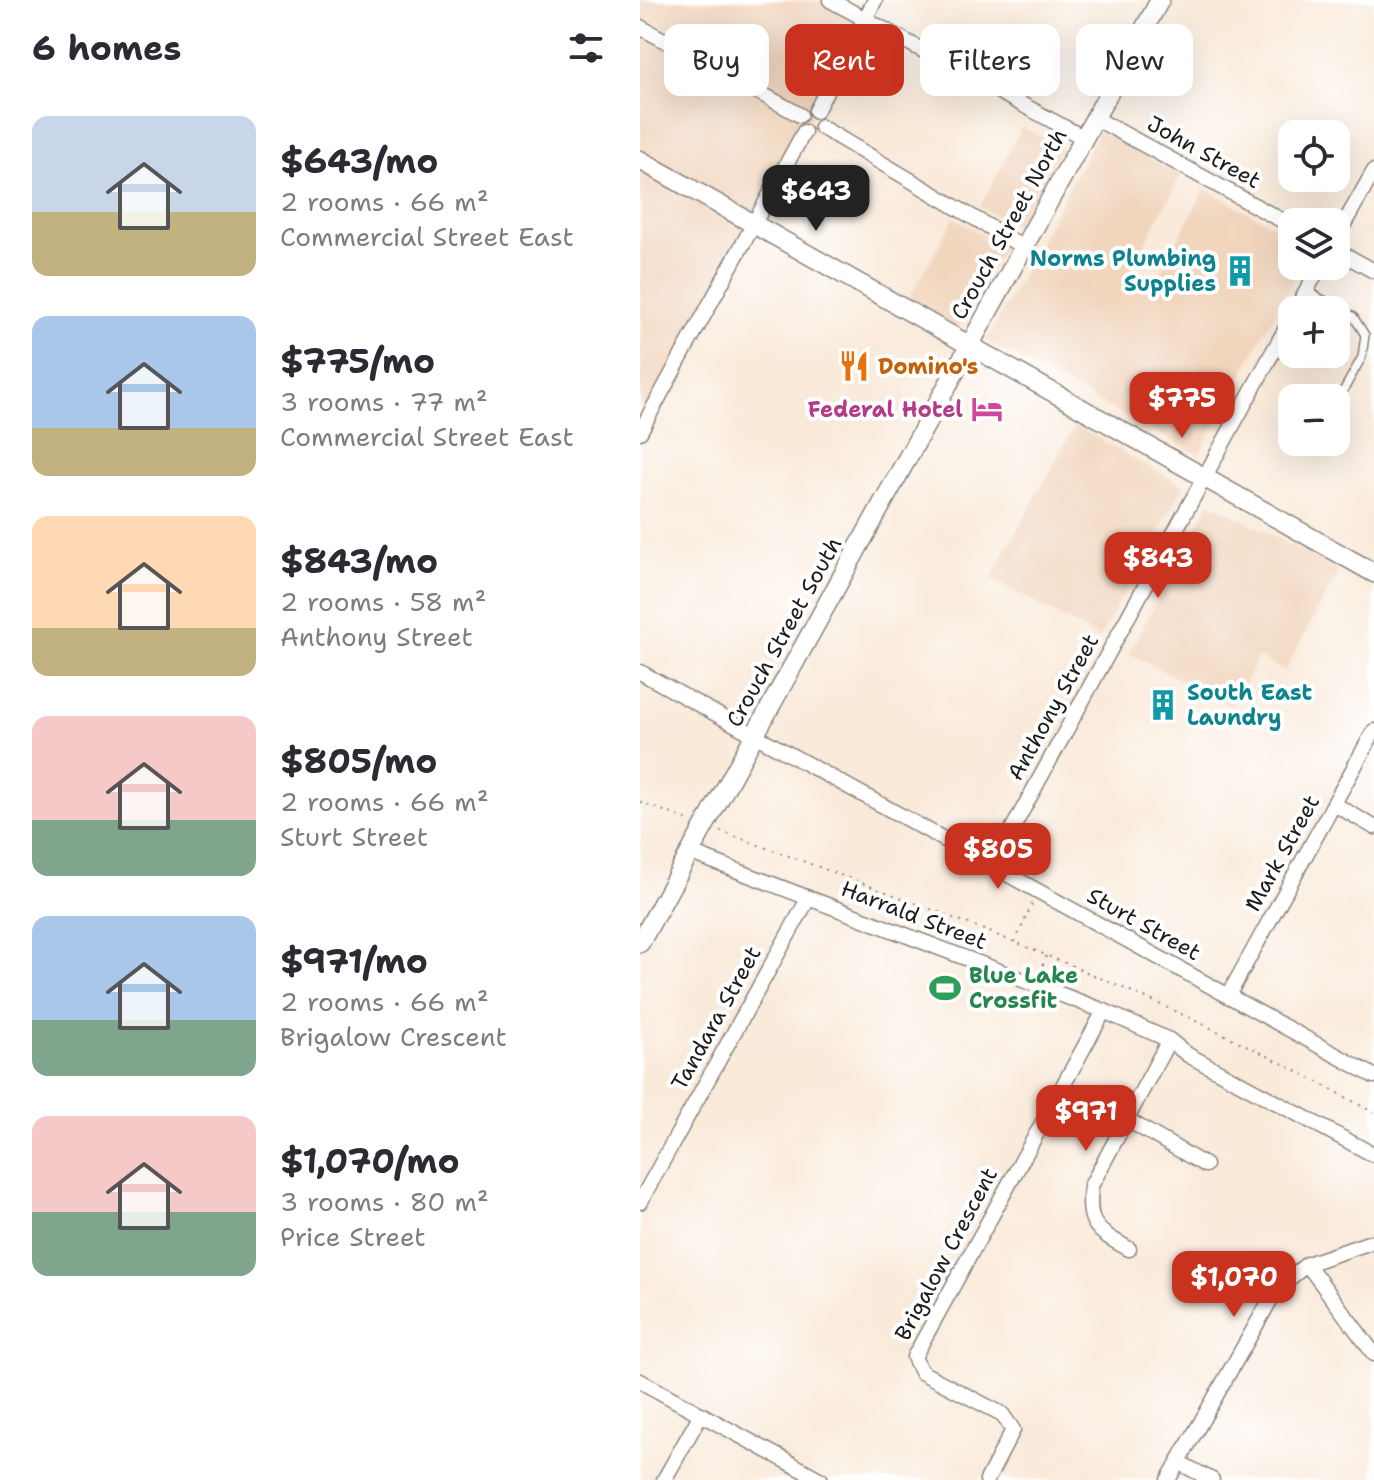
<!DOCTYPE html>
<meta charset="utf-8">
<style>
body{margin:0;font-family:"Shantell Sans",sans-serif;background:#f2f2f3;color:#2b2b33;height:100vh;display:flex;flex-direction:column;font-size:30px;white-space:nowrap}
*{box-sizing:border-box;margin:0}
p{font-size:26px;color:#7c7c81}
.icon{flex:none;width:44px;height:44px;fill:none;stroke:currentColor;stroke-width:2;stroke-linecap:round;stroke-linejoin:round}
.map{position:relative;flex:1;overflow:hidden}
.sheet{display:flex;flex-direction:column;background:#fff;width:640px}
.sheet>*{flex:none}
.top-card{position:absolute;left:24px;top:24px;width:590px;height:72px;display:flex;gap:16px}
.controls{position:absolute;left:638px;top:120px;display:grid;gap:16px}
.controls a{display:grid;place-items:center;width:72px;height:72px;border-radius:16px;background:#fff;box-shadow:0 8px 32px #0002;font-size:40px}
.price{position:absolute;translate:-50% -68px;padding:0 18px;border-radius:16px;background:#c8321e;color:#fff;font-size:26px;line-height:52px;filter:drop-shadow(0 2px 4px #0008)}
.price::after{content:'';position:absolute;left:50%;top:48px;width:24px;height:18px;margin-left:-12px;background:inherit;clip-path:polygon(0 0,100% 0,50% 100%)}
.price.on{background:#222;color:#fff}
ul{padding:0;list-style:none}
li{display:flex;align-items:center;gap:24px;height:200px;padding:0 32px}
li span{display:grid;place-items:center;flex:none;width:224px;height:160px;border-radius:16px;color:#555}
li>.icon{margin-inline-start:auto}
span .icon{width:96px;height:96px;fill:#fffc;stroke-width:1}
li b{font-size:34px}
h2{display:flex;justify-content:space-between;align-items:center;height:96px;padding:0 32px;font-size:34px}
.pill{padding:0 28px;border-radius:16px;background:#fff;box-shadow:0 8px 32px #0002;font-size:28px;line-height:72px}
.pill.on{background:#c8321e;color:#fff}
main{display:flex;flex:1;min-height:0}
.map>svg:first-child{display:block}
</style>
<main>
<section class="sheet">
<h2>6 homes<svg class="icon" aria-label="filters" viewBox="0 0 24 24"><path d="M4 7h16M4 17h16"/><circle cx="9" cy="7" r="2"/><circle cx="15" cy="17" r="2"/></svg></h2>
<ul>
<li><span style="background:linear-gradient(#c9d6e8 60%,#c2b280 0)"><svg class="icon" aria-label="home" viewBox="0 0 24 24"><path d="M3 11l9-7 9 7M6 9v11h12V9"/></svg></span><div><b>$643/mo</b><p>2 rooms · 66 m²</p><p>Commercial Street East</p></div></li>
<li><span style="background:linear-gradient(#a9c7e8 70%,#c2b280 0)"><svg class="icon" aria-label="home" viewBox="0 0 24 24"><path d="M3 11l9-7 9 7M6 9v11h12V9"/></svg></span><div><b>$775/mo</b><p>3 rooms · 77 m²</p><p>Commercial Street East</p></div></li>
<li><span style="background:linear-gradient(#ffd9b3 70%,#c2b280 0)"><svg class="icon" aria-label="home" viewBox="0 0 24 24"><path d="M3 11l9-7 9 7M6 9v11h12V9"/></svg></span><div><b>$843/mo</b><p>2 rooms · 58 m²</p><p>Anthony Street</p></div></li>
<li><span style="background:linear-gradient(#f6c9c9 65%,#7fa58c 0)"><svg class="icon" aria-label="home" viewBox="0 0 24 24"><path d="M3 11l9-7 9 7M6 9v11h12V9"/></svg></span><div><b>$805/mo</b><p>2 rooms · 66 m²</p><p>Sturt Street</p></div></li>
<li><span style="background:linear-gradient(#a9c7e8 65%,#7fa58c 0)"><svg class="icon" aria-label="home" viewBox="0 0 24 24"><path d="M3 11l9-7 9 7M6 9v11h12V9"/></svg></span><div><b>$971/mo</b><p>2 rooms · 66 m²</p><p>Brigalow Crescent</p></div></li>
<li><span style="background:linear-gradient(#f6c9c9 60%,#7fa58c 0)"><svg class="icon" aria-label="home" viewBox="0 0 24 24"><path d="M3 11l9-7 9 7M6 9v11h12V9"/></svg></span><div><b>$1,070/mo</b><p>3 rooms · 80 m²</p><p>Price Street</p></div></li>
</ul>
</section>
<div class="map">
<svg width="734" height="1480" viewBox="0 0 734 1480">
<rect width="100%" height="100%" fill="#fff"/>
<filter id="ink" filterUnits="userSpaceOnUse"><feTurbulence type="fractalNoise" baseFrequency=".0125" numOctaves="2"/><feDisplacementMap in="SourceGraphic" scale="16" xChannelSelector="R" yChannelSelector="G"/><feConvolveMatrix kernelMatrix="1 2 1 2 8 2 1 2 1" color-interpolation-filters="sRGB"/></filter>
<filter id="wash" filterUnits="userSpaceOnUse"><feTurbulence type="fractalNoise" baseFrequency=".006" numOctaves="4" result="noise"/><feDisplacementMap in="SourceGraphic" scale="32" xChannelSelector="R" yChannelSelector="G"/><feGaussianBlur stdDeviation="1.8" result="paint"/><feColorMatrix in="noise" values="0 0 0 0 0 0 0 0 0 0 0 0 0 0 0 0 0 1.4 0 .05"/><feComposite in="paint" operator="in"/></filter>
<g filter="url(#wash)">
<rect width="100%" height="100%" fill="#f9eada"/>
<g fill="#f1d5bd">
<path d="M0,0H190L225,19L0,432Z"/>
<path d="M382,127L421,148L377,227L340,207Z"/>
<path d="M459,131L541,175L487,277L511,290L565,189L652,235V266H660L559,455L346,342Z"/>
<path d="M314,218L363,246L318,328L267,302Z"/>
<path d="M435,426L544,486L459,638L351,578Z"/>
<path d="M570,502L699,571L645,671L618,657L592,707L489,653Z"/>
</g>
</g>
<g filter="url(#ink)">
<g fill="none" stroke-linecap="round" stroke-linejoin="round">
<defs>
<path id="lane" d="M667,291L713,316L725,335L722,357L696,404"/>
<g id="street">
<path d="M190,0L444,138"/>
<path d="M0,27L160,115"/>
<path d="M176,111L235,0"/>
<path d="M455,118L652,226"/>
<path d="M181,127L383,247"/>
<path d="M696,238L734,171"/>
<path d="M696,250L734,271"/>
<path d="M656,310L680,266"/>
<path d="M0,432L164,132"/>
<path d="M0,672L734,1076"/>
<path d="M694,804L734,827"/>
<path d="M51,853L464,1011L529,1040L548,1055L734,1155"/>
<path d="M352,866L652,317"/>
<path d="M588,996L734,731"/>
<path d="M486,1119L565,1165"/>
<path d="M0,1202L168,899"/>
<path d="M489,1249C455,1230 447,1225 451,1186L529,1040"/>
<path d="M667,1264L734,1354"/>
<path d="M0,1381L181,1480"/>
<path d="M538,1462L572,1480"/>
<path d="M24,1480L61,1414"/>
<path d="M347,1480L373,1430L362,1414L281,1372L274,1357L464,1011"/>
<path d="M528,1480L636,1290L667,1264L734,1241"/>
</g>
<g id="secondary">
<path d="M0,160L734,573"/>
<path d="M0,943L520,0"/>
</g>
</defs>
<use href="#lane" stroke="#8a837b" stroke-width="10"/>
<use href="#street" stroke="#8a837b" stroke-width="17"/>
<use href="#secondary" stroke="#8a837b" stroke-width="21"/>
<g stroke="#8a837b" stroke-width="2" stroke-dasharray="2 6" stroke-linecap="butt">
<path d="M0,802L51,821"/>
<path d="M80,831C304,912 527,995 734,1113"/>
<path d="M375,942L392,904"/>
<path d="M400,973L406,956"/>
</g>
<use href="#lane" stroke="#fff" stroke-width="7"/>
<use href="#street" stroke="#fff" stroke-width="14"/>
<use href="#secondary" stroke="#fff" stroke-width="18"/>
</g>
</g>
<defs>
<symbol id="building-bare" viewBox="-9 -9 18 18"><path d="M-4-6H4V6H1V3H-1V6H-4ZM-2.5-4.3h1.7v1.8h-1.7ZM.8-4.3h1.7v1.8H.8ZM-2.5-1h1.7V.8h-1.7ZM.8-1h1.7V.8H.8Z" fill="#0f9aa8" stroke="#fff" stroke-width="2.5" paint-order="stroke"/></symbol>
<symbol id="restaurant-bare" viewBox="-9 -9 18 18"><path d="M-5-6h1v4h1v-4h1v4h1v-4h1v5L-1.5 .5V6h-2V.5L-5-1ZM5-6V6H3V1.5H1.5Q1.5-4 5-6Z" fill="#e8710a" stroke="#fff" stroke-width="2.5" paint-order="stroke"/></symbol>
<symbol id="hotel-bare" viewBox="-9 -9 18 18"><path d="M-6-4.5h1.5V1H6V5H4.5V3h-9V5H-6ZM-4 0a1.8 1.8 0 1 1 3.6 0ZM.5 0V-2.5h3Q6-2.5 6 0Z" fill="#d1479c" stroke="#fff" stroke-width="2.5" paint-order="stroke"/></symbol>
<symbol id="stadium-bare" viewBox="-9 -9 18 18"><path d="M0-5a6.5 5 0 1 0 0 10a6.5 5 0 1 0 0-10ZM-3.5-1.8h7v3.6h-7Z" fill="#2e9e5b" stroke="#fff" stroke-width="2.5" paint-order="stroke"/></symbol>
</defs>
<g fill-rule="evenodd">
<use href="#building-bare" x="578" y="249" width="44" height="44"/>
<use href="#restaurant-bare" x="192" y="344" width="44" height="44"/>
<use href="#hotel-bare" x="325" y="387" width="44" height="44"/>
<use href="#building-bare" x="501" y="683" width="44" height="44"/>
<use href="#stadium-bare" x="283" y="966" width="44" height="44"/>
</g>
<g text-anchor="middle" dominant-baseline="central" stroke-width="8" stroke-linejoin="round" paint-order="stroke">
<g font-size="22" fill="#1c1c1c" stroke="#fff">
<text transform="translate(564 152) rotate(29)">John Street</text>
<text transform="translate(369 224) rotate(-61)">Crouch Street North</text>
<text transform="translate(144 632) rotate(-61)">Crouch Street South</text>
<text transform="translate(413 707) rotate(-61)">Anthony Street</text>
<text transform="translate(642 853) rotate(-61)">Mark Street</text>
<text transform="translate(274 915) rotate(21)">Harrald Street</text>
<text transform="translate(504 924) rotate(29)">Sturt Street</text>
<text transform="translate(76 1018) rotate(-61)">Tandara Street</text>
<text transform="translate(306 1254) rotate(-62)">Brigalow Crescent</text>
</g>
<g font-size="22" font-weight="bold" fill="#0d838f" stroke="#fff" text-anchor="end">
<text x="576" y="258">Norms Plumbing<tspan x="576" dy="25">Supplies</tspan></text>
<text x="547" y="692" text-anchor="start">South East<tspan x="547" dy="25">Laundry</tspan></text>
</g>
<g font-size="22" font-weight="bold" fill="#c56008" stroke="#fff" text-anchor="start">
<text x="238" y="366">Domino's</text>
</g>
<g font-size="22" font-weight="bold" fill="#b23c85" stroke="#fff" text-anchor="end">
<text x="323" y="409">Federal Hotel</text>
</g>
<g font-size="22" font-weight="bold" fill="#27864d" stroke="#fff" text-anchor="start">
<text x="329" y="975">Blue Lake<tspan x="329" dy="25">Crossfit</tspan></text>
</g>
</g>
</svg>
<div class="controls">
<a><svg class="icon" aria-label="locate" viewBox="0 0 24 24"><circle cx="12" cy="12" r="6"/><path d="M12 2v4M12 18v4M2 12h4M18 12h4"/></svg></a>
<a><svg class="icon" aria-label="layers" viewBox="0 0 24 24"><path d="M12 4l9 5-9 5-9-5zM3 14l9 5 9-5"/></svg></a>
<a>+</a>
<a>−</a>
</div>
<b class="price on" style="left:176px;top:233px">$643</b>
<b class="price" style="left:542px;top:440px">$775</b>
<b class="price" style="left:518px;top:600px">$843</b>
<b class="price" style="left:358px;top:891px">$805</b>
<b class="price" style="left:446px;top:1153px">$971</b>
<b class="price" style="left:594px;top:1319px">$1,070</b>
<div class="top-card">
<a class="pill">Buy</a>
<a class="pill on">Rent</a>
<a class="pill">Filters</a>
<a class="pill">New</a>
</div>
</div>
</main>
